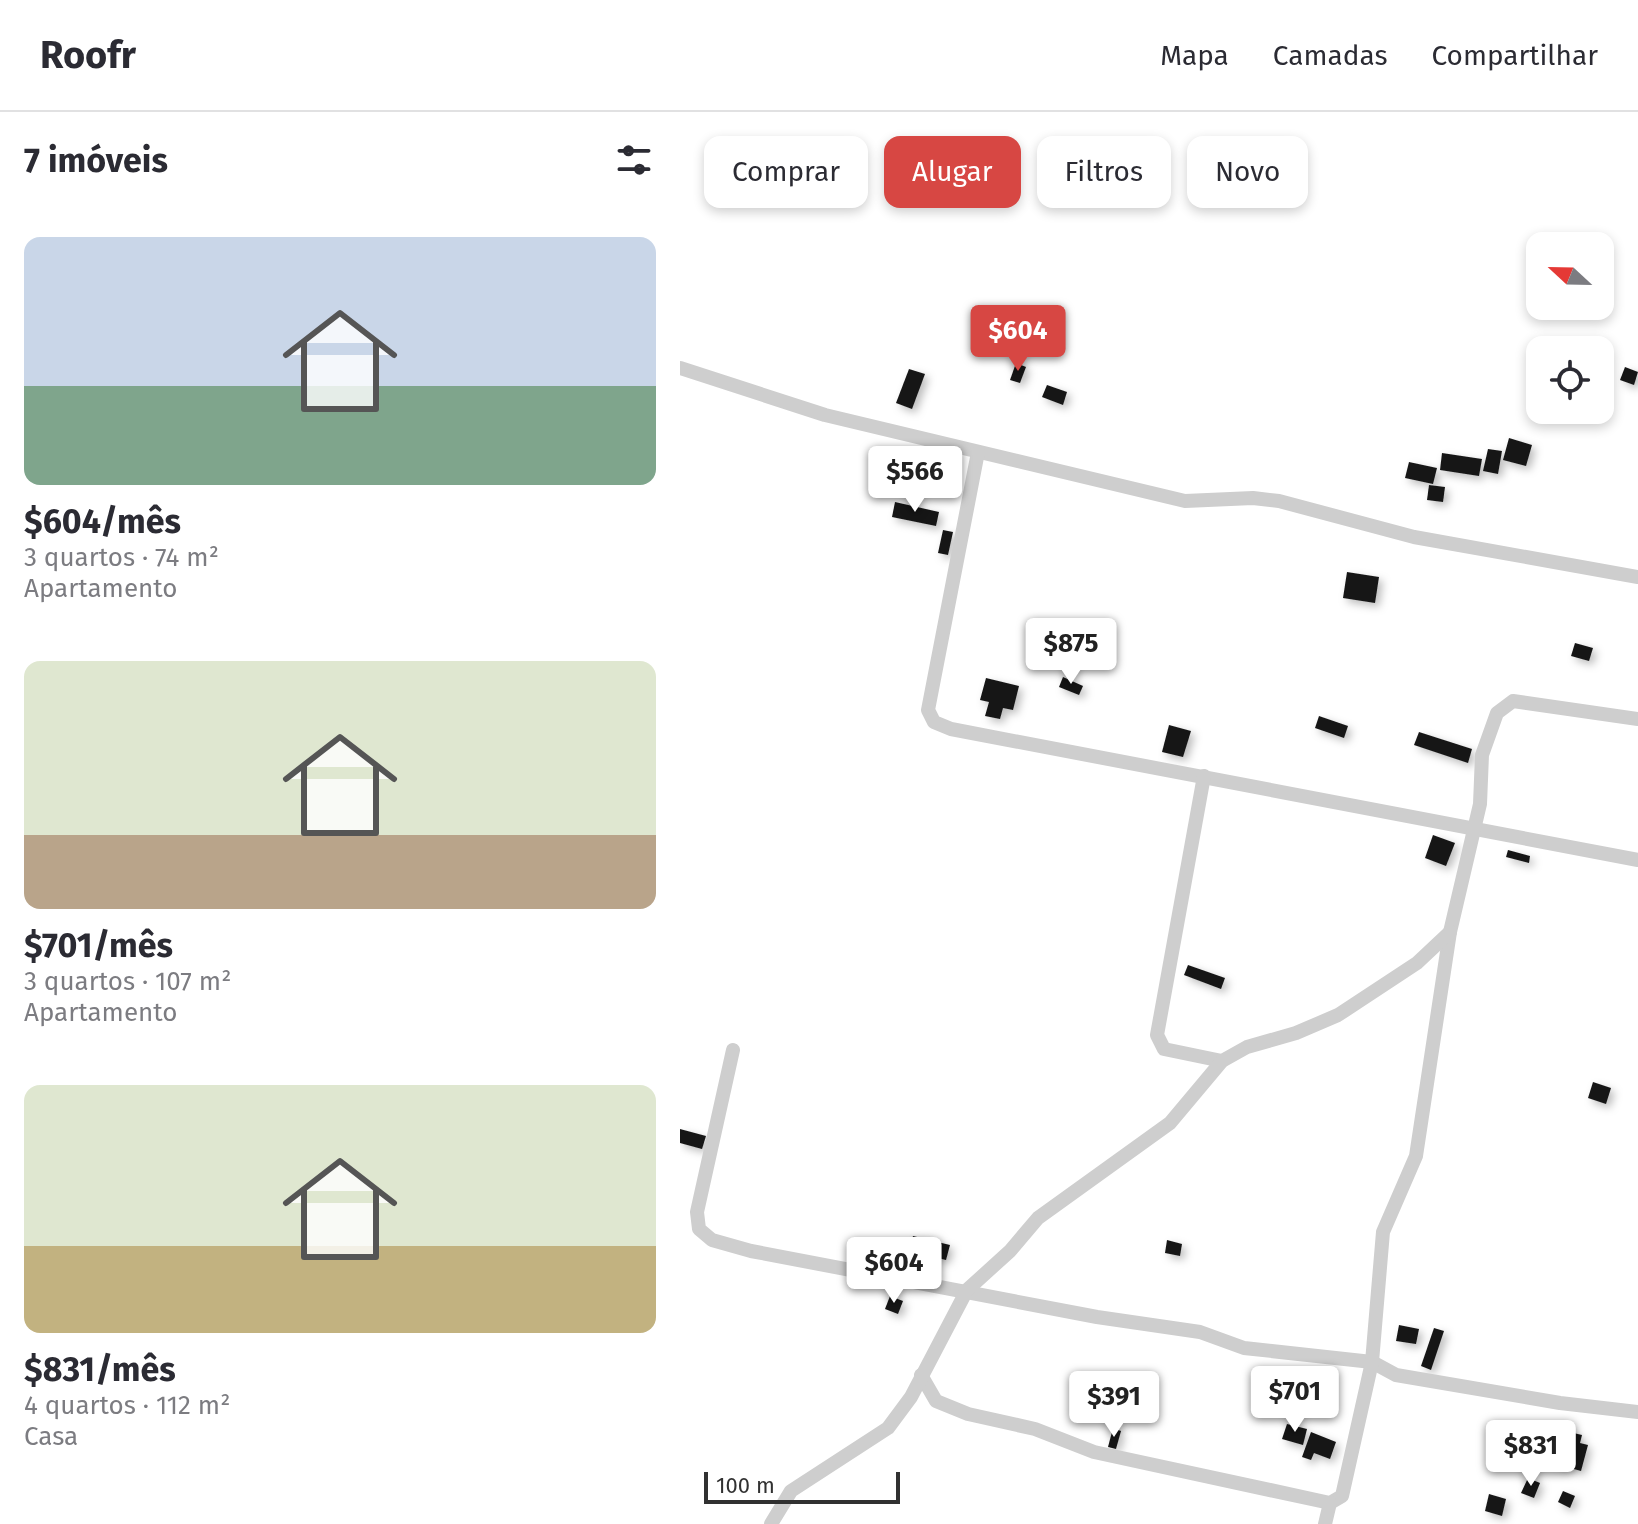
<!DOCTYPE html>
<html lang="pt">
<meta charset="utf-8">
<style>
body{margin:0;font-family:"Fira Sans",sans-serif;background:#f7f7f7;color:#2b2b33;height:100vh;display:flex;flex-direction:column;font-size:30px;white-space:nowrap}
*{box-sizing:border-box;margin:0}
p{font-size:26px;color:#7c7c81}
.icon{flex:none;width:44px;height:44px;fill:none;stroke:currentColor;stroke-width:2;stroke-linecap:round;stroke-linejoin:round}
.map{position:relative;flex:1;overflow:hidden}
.sheet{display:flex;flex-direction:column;background:#fff;width:680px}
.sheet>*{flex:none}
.guide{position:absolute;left:24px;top:24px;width:760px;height:72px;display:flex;gap:16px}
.needle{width:52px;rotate:292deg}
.controls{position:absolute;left:846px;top:120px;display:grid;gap:16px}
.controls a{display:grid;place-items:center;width:88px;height:88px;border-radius:16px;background:#fff;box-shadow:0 4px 12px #0003;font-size:40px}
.scale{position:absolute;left:24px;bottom:20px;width:196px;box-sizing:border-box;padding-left:8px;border:4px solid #313131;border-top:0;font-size:22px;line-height:28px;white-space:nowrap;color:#313131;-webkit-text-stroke:6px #fff;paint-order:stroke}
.price{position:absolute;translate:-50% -68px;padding:0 18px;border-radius:8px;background:#fff;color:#222;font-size:26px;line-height:52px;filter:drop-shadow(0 2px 4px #0008)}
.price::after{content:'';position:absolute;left:50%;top:48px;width:24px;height:18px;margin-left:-12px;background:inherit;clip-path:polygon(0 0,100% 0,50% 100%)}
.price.on{background:#d74743;color:#fff}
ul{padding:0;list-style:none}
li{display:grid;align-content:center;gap:16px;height:424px;padding:0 24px}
li span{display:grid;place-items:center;height:248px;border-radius:16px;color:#555}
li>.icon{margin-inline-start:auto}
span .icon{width:144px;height:144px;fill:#fffc;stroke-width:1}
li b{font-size:34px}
h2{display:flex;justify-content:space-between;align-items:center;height:96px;padding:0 24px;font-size:34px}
.chip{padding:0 28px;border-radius:16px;background:#fff;box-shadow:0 4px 12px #0003;font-size:28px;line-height:72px}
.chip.on{background:#d74743;color:#fff}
header{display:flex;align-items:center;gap:48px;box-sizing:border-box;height:112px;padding:0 40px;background:#fff;border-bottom:2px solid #e1e1e2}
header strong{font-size:38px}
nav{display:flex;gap:44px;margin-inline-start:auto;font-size:28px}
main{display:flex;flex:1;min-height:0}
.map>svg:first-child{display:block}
</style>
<header>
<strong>Roofr</strong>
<nav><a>Mapa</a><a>Camadas</a><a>Compartilhar</a></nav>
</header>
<main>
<section class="sheet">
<h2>7 imóveis<svg class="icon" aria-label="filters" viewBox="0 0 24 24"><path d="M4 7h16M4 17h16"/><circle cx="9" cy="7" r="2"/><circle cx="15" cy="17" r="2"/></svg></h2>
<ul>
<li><span style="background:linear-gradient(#c9d6e8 60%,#7fa58c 0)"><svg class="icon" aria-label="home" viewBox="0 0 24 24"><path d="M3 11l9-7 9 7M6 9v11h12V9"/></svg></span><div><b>$604/mês</b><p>3 quartos · 74 m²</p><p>Apartamento</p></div></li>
<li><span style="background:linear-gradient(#dfe7d0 70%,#b9a48a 0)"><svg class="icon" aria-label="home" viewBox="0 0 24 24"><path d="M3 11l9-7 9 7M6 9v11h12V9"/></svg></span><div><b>$701/mês</b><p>3 quartos · 107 m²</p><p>Apartamento</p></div></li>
<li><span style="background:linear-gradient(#dfe7d0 65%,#c2b280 0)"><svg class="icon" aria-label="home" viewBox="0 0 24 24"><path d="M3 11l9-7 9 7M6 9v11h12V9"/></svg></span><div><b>$831/mês</b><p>4 quartos · 112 m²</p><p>Casa</p></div></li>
</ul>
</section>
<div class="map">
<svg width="958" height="1412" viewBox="0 0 958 1412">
<defs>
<filter id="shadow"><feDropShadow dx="4" dy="4" stdDeviation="4" flood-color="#0004"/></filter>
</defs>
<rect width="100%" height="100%" fill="#fff"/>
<g fill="#181818" filter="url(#shadow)">
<path d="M336,251L346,255L340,271L330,268Z"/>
<path d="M945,255L958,260L954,273L940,268Z"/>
<path d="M229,257L245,262L232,297L216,291Z"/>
<path d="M367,273L387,280L383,293L362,285Z"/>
<path d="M829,326L852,333L846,354L823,348Z"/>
<path d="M808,337L822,339L818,362L803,359Z"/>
<path d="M762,341L802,347L799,364L760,358Z"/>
<path d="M239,345L251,348L245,370L234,367Z"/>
<path d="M729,350L757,356L753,372L725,366Z"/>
<path d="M749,373L765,375L763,390L747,388Z"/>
<path d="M215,390L259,400L256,414L212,405Z"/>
<path d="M263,418L273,420L268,443L258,441Z"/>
<path d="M667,460L699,465L695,491L663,486Z"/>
<path d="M895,531L913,536L909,549L891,544Z"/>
<path d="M383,565L403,574L399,583L379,575Z"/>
<path d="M306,566L339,574L333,598L323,596L320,607L305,604L309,590L300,588Z"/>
<path d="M639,604L668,614L664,626L635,616Z"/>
<path d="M489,613L511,619L503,645L482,640Z"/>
<path d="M739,620L792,637L788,651L734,633Z"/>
<path d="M753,723L775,731L766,754L745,746Z"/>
<path d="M828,738L850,744L849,751L826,745Z"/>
<path d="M508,853L545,866L541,877L504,863Z"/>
<path d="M913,970L931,976L926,992L908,986Z"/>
<path d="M0,1017L26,1024L22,1037L0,1031Z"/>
<path d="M233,1124L270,1133L266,1148L241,1142L242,1138L230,1135Z"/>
<path d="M487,1128L502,1132L500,1144L485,1141Z"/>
<path d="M210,1184L223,1189L218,1202L205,1197Z"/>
<path d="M719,1213L739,1217L736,1232L716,1229Z"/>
<path d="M754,1216L764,1219L751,1258L741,1254Z"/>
<path d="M607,1312L627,1317L623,1333L602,1327Z"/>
<path d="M433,1316L441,1319L436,1337L428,1335Z"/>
<path d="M885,1319L902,1323L900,1331L908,1333L901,1359L876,1352Z"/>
<path d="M631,1320L656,1330L650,1347L634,1341L631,1348L622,1345Z"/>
<path d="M848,1366L860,1371L854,1386L841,1381Z"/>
<path d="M883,1379L895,1384L890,1396L878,1390Z"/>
<path d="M809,1382L826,1387L822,1404L805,1399Z"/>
</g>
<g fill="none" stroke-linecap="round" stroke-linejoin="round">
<g stroke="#cecece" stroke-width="14">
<path d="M0,256L145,303L505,389L573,386L599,389L734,425L958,465"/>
<path d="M298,340L248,598L254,610L271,617L958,748"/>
<path d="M524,664L477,923L484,937L542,949"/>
<path d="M53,938L17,1100L19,1117L32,1128L71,1139L417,1205L520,1220L564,1236L692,1250L716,1263L880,1291L958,1300"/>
<path d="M241,1263L256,1289L288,1302L355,1317L414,1340L650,1391L662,1384L692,1250L703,1120L736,1044L770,820L800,692L802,643L817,601L833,589L958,607"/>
<path d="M91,1412L111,1379L208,1316L231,1285L287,1178L330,1139L358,1106L490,1011L542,949L567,935L616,921L658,903L737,851L770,820"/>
<path d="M645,1412L650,1391"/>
</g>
</g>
</svg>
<div class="controls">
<a><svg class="needle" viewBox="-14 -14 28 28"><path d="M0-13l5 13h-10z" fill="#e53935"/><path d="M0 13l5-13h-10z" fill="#7c7c81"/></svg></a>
<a><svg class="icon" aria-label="locate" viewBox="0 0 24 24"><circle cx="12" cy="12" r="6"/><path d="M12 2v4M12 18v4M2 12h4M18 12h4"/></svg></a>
</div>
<div class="scale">100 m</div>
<b class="price on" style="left:338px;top:261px">$604</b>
<b class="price" style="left:235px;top:402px">$566</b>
<b class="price" style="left:391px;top:574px">$875</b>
<b class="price" style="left:214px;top:1193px">$604</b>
<b class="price" style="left:615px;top:1322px">$701</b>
<b class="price" style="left:434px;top:1327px">$391</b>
<b class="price" style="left:851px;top:1376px">$831</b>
<div class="guide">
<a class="chip">Comprar</a>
<a class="chip on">Alugar</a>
<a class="chip">Filtros</a>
<a class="chip">Novo</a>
</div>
</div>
</main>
